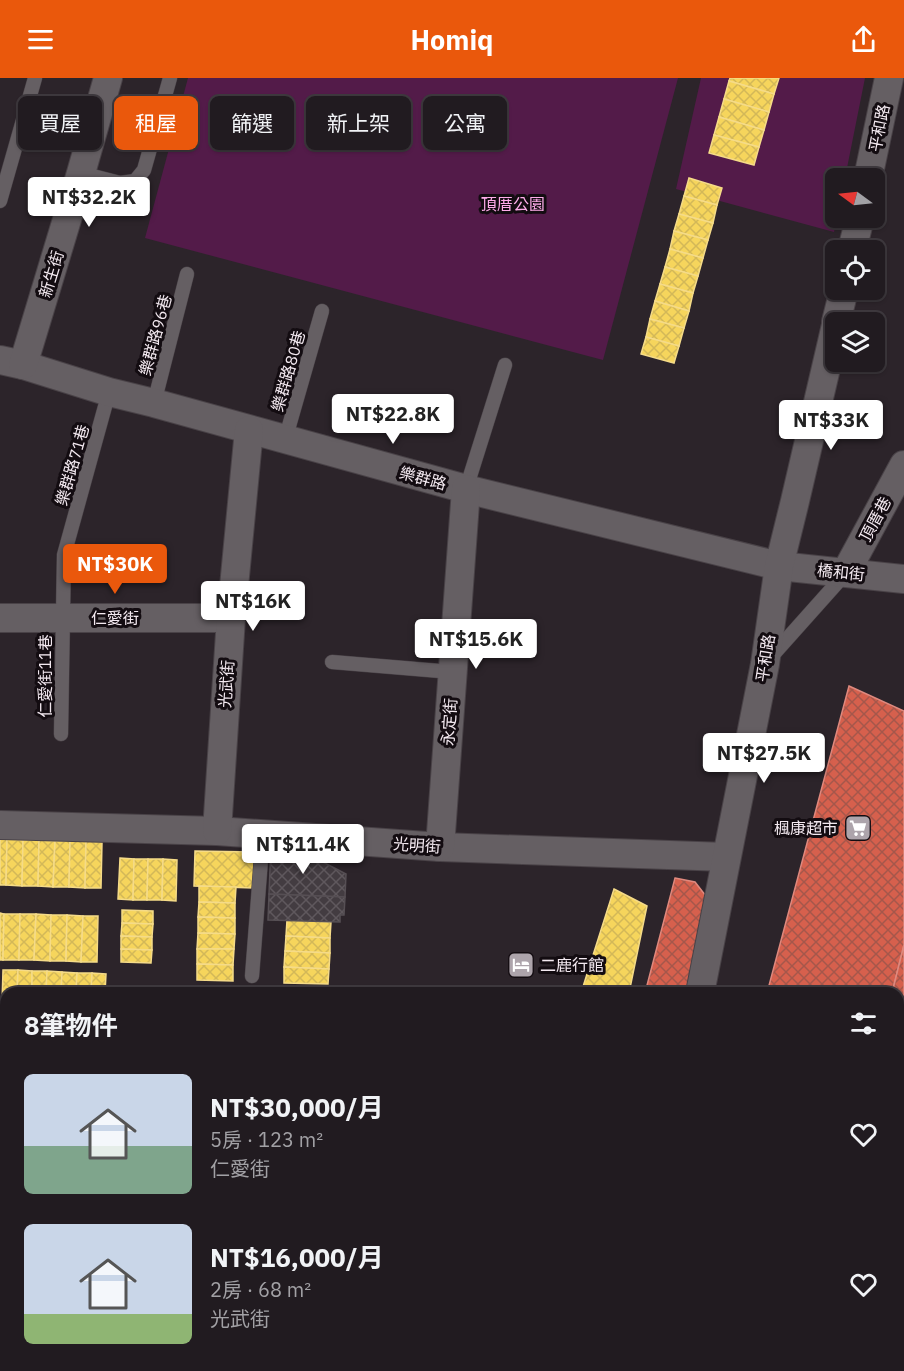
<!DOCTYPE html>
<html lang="zh-TW">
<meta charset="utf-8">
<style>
body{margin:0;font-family:"IBM Plex Sans","Noto Sans TC",sans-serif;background:#292429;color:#f1f3f6;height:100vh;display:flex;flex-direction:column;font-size:22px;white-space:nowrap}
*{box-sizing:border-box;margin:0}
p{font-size:20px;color:#a2a1a5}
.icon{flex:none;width:33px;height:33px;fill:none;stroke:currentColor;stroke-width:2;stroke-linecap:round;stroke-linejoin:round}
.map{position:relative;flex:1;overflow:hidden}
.panel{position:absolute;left:0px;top:909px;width:904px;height:384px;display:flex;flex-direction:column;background:#211b20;border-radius:18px 18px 0 0;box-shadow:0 2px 4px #0004,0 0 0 2px #3e393e}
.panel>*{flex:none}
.hud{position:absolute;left:18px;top:18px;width:600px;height:54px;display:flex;gap:12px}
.needle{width:39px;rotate:285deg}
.controls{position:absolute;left:825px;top:90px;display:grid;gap:12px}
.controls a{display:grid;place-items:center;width:60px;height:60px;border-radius:9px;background:#211b20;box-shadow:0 2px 4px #0004,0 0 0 2px #3e393e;font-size:30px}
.price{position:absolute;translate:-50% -51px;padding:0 14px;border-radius:6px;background:#fff;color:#222;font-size:20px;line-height:39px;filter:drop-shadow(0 2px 3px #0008)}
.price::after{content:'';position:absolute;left:50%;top:36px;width:18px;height:14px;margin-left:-9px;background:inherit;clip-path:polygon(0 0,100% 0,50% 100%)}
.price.selected{background:#ea580c;color:#fff}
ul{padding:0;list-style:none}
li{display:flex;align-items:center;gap:18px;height:150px;padding:0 24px}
li span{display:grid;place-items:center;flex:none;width:168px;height:120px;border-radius:9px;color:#555}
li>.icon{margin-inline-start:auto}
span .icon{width:72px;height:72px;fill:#fffc;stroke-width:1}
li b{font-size:26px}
h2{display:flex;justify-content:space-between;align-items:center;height:72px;padding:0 24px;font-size:26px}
.tag{padding:0 21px;border-radius:9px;background:#211b20;box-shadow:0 2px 4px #0004,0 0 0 2px #3e393e;font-size:21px;line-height:54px}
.tag.selected{background:#ea580c;color:#fff}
header{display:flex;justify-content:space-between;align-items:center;height:78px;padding:0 24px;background:#ea580c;color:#fff;font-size:27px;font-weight:700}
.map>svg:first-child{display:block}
</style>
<header><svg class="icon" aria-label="menu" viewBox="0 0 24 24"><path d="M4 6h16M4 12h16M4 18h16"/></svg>Homiq<svg class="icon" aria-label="share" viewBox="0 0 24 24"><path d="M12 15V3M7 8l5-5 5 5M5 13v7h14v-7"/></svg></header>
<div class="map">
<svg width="904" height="1293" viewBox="0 0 904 1293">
<defs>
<pattern id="homes-cross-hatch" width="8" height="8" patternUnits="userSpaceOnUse" patternTransform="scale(1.5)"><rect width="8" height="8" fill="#f6d55c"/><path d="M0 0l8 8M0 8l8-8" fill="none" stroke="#d3b858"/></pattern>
<pattern id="shops-cross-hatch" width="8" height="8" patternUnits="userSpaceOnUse" patternTransform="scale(1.5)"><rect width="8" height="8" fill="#d6604d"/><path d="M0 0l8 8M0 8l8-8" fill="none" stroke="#a5574b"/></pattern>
<pattern id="building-cross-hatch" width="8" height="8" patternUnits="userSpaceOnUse" patternTransform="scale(1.5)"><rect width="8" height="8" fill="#433c41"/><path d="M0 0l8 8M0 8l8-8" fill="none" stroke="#5f585d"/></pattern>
</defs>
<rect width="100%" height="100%" fill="#2c242a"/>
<g fill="#531b49">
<path d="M188,0H678L603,282L145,160Z"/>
<path d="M701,0H865L845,100H836V140H837L834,154L676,111Z"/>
</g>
<g fill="url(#homes-cross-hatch)" stroke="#f5db88" stroke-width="1.5">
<path d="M730,0H779L774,16L729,3Z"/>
<path d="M729,3L774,16L769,34L724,21Z"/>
<path d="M724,21L769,34L764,52L719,39Z"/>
<path d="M719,39L764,52L759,69L714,57Z"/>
<path d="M714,57L759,69L754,87L709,75Z"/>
<path d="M689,100L722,110L717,127L684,118Z"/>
<path d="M684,118L717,127L713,145L679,136Z"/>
<path d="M679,136L713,145L708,162L674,153Z"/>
<path d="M674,153L708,162L703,180L670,171Z"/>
<path d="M670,171L703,180L698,198L665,189Z"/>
<path d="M665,189L698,198L693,215L660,206Z"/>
<path d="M660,206L693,215L689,233L655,223Z"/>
<path d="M655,223L689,233L684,250L650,241Z"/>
<path d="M650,241L684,250L679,268L646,259Z"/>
<path d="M646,259L679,268L674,285L641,276Z"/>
<path d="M0,761H7L6,807H0Z"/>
<path d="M7,761L23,762L22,808L6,807Z"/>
<path d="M23,762H39L38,808H22Z"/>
<path d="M39,762L55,763L53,809L38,808Z"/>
<path d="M55,763H70L69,809H53Z"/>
<path d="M70,763H86L85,810L69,809Z"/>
<path d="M86,763L102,764L101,810H85Z"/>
<path d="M195,773L255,774L253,810L194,808Z"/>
<path d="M120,780L134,781L133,822L118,821Z"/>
<path d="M134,781H148L147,822H133Z"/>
<path d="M148,781H163L162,822H147Z"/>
<path d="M163,781L177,782L176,823L162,822Z"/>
<path d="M199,808L236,809L235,825L199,824Z"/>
<path d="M614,811L647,828L629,915H581Z"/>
<path d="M199,824L235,825V840L198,839Z"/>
<path d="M122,832L153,833V846L122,845Z"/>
<path d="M0,835L4,836L3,882H0Z"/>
<path d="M4,836H20L19,882H3Z"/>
<path d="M20,836H36L34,882H19Z"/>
<path d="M36,836L51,837L50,883L34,882Z"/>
<path d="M51,837H67L66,883H50Z"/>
<path d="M67,837L83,838L81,884L66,883Z"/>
<path d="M83,838H98L97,884H81Z"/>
<path d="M198,839L235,840V856L198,855Z"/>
<path d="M287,842L331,844L330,860L286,858Z"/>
<path d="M122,845L153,846L152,859L121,858Z"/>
<path d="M198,855L235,856L234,871H197Z"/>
<path d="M121,858L152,859V872L121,871Z"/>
<path d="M286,858L330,860V875L285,873Z"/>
<path d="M121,871L152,872L151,885L121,884Z"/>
<path d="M197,871H234L233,887L197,886Z"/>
<path d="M285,873L330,875L329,891L284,889Z"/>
<path d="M197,886L233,887V903L197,902Z"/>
<path d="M284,889L329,891L328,906L284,905Z"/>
<path d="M3,892H18L17,915H6V925H2Z"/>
<path d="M18,892L32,893V915H17Z"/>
<path d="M32,893H47L46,915H32Z"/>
<path d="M47,893L62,894L61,915H46Z"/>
<path d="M62,894L77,895L76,915H61Z"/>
<path d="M77,895H92L91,915H76Z"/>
<path d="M92,895L106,896L105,915H91Z"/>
<path d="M0,925H6V961L0,960Z"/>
</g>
<g fill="url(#shops-cross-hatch)" stroke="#df897e" stroke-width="1.5">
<path d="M849,608L904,633V867L892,915H767Z"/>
<path d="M675,800L695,804L709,822L689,915H645Z"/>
<path d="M904,867V1004H898V915H892Z"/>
<path d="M904,1094V1197H899Z"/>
</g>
<g fill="url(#building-cross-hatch)" stroke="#564f54" stroke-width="1.5">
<path d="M271,767L294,769L346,796L345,819L269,816Z"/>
<path d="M269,816L345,819L344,837H340V844L268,842Z"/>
</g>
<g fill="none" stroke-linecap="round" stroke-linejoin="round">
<defs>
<g id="lane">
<path d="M81,95L120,105L135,103L144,92L170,0"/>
<path d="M0,123L35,0"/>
<path d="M154,325L187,196"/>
<path d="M285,362L322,233"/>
<path d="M466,411L505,287"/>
<path d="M770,580L845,496"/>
<path d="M332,584L452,594"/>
<path d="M61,656L64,477L109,314"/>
<path d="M252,898L263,756"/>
</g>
<g id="street">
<path d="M868,100L889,0"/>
<path d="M852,172L860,140"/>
<path d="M836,244L844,212"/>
<path d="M0,282L23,287L109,314L154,325L466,411L779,488L904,501"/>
<path d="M23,287L81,95L108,0"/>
<path d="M846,494L904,387"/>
<path d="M0,540H231"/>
<path d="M0,747L217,753L440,769L726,779"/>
<path d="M217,753L231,540L249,352"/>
<path d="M440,769L466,411"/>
<path d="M700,915L765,586L779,488L795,423L836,247"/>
<path d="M0,1279H6"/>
<path d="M413,1287L553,1293"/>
<path d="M331,1293L332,1287"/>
<path d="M877,1293V1287"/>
</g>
<g id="secondary">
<path d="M0,992L6,993"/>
<path d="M898,1032H904"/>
</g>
</defs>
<use href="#lane" stroke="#494247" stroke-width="15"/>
<use href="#street" stroke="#494247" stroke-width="30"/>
<use href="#secondary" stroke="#494247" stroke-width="34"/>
<use href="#lane" stroke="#655f63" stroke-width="14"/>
<use href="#street" stroke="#655f63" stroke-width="28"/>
<use href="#secondary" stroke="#685f66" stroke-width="33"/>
</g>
<defs>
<symbol id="supermarket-square" viewBox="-11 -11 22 22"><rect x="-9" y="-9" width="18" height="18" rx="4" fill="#ada4ab" stroke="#130c11"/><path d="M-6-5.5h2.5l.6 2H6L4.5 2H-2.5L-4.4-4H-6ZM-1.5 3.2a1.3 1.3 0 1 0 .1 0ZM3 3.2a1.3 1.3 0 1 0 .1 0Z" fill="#fff"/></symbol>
<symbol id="hotel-square" viewBox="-11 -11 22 22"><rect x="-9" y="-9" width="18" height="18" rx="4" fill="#ada4ab" stroke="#130c11"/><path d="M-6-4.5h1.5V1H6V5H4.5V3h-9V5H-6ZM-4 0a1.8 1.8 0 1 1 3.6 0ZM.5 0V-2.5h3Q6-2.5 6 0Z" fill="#fff"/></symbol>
</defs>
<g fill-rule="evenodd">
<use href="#supermarket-square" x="843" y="735" width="30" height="30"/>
<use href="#hotel-square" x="506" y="872" width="30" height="30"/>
</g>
<g text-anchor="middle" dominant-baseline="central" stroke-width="6" stroke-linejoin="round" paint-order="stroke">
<g font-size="16" fill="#f3e9f0" stroke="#130c11">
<text transform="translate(879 50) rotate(-79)">平和路</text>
<text transform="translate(51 196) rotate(-73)">新生街</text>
<text transform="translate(155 257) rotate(-75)">樂群路96巷</text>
<text transform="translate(288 293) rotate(-74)">樂群路80巷</text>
<text transform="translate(72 387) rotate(-74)">樂群路71巷</text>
<text transform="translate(423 400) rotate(15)">樂群路</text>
<text transform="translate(875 441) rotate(-62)">頂厝巷</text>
<text transform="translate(841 494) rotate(6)">橋和街</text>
<text x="115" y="540">仁愛街</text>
<text transform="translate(765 580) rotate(-81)">平和路</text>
<text transform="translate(45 598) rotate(-90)">仁愛街11巷</text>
<text transform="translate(226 606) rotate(-86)">光武街</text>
<text transform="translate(449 644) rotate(-86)">永定街</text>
<text transform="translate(417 767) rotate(4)">光明街</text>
</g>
<g font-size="16" fill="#feacea" stroke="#130c11">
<text x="513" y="126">頂厝公園</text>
</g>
<g font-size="16" fill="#f3e9f0" stroke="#130c11" text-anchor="end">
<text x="838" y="750">楓康超市</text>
<text x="540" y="887" text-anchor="start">二鹿行館</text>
</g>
</g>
</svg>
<div class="controls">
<a><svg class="needle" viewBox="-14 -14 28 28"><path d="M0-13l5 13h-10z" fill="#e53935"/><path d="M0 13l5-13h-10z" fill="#a2a1a5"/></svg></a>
<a><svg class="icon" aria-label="locate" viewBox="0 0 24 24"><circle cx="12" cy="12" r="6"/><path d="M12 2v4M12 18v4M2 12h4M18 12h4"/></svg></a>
<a><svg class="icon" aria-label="layers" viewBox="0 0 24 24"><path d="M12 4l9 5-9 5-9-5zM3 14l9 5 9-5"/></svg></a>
</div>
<b class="price" style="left:89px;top:150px">NT$32.2K</b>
<b class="price" style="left:393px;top:367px">NT$22.8K</b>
<b class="price" style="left:831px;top:373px">NT$33K</b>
<b class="price selected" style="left:115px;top:517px">NT$30K</b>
<b class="price" style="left:253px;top:554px">NT$16K</b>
<b class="price" style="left:476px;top:592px">NT$15.6K</b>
<b class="price" style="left:764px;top:706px">NT$27.5K</b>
<b class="price" style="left:303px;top:797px">NT$11.4K</b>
<div class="hud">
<a class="tag">買屋</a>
<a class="tag selected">租屋</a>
<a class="tag">篩選</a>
<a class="tag">新上架</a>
<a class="tag">公寓</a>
</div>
<section class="panel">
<h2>8筆物件<svg class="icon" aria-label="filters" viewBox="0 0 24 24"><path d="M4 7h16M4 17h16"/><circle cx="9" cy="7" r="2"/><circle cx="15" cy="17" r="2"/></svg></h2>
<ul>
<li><span style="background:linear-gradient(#c9d6e8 60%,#7fa58c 0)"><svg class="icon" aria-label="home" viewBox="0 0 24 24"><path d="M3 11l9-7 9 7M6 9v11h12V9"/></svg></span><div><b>NT$30,000/月</b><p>5房 · 123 m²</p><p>仁愛街</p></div><svg class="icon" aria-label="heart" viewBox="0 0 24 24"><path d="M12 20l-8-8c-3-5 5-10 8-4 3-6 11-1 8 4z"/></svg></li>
<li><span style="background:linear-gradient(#c9d6e8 75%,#8fb573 0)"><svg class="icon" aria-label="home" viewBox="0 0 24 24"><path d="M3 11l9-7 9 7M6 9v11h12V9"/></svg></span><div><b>NT$16,000/月</b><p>2房 · 68 m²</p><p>光武街</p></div><svg class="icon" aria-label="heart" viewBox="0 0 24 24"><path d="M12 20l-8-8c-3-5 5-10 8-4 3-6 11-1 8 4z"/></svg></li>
</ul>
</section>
</div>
